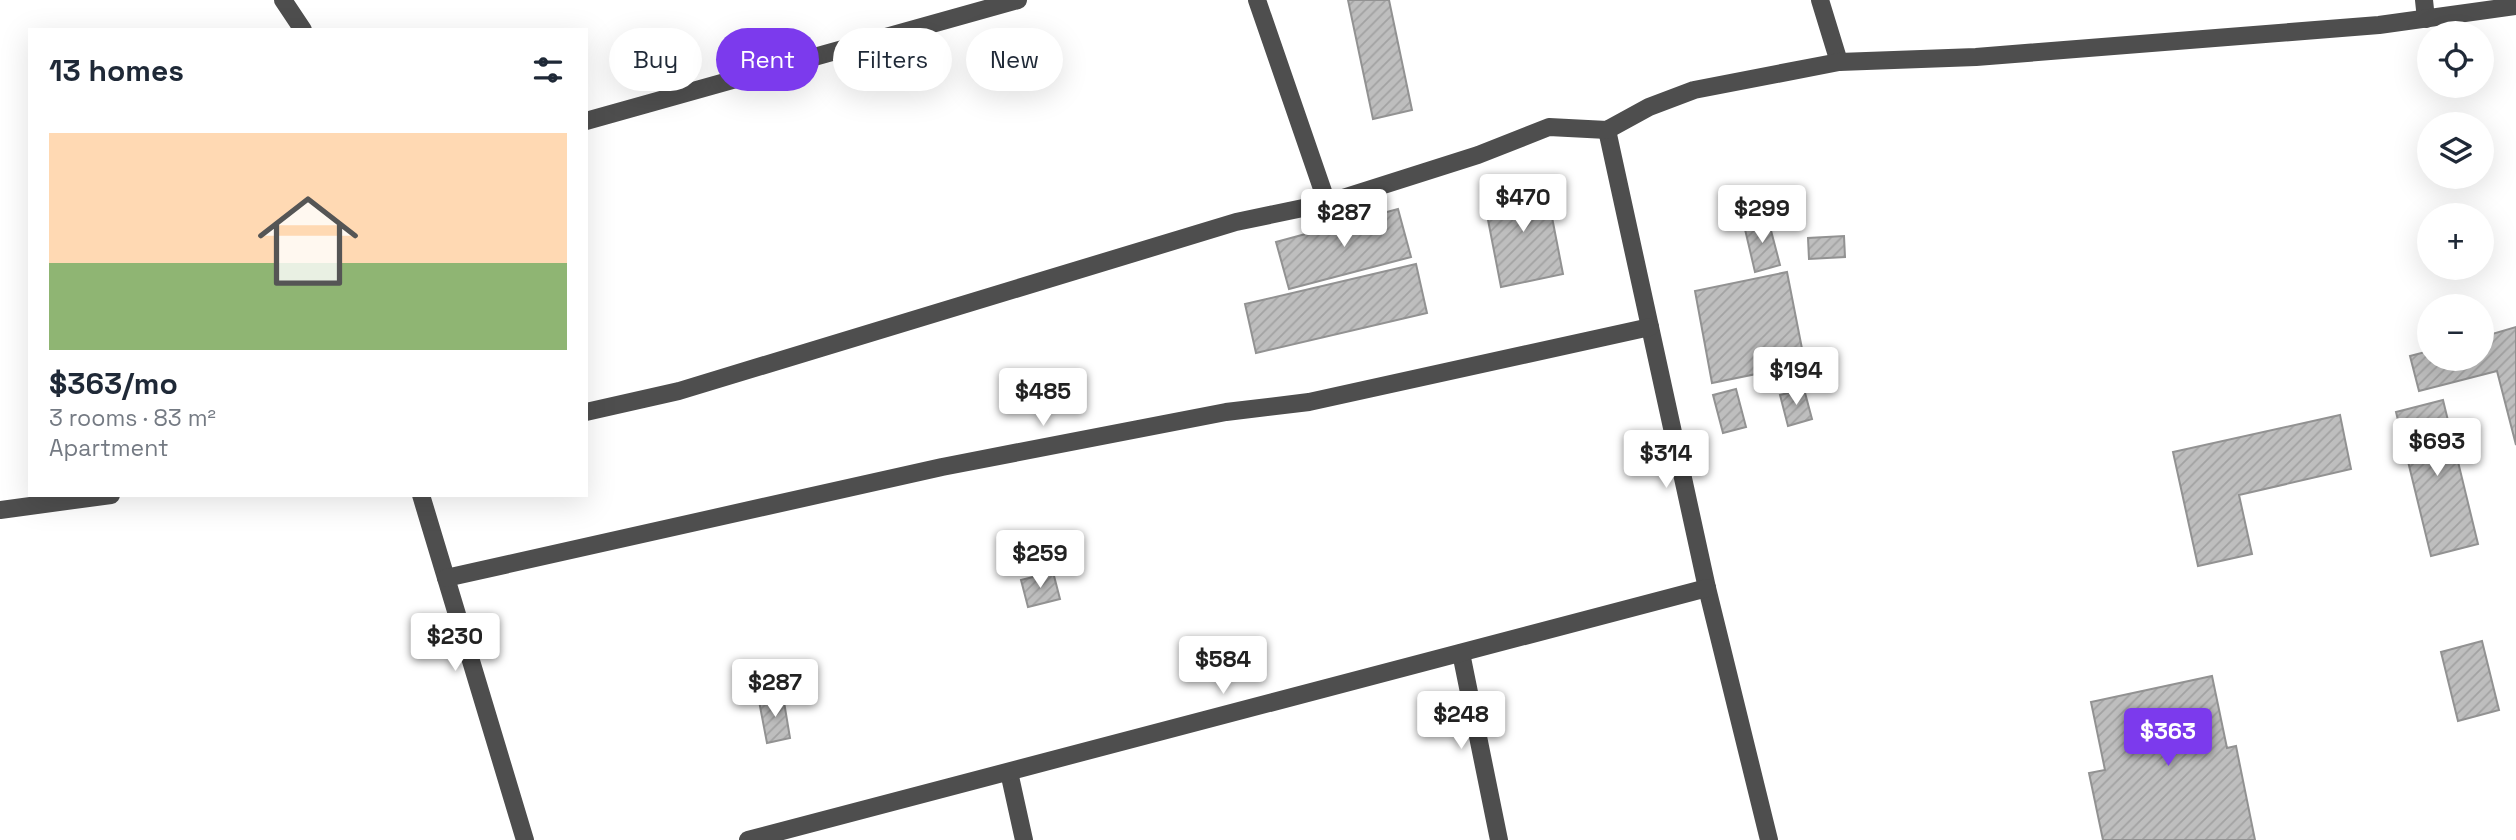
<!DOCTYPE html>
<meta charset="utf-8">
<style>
body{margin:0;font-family:"Space Grotesk",sans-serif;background:#f6f6f7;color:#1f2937;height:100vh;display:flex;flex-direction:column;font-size:26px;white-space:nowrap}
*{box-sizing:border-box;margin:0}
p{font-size:23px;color:#747a83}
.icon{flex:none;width:38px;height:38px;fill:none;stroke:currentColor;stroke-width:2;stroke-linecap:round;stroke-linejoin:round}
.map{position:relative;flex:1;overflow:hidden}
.sheet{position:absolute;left:28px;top:28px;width:560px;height:469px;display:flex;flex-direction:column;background:#fff;border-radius:0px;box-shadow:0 7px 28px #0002}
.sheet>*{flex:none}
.banner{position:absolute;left:609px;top:28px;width:665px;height:63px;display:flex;gap:14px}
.tools{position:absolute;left:2417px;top:21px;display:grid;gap:14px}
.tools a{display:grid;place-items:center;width:77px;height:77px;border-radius:50%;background:#fff;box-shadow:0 7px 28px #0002;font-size:35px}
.price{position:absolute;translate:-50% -60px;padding:0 16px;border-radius:7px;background:#fff;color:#222;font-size:23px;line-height:46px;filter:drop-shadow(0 2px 4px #0008)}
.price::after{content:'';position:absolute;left:50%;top:42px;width:21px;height:16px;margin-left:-10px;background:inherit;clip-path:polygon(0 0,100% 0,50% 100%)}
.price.on{background:#7c3aed;color:#fff}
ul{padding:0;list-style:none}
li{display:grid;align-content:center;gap:14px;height:371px;padding:0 21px}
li+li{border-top:2px solid #e0e1e3}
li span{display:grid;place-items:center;height:217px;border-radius:0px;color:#555}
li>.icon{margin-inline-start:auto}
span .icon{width:126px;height:126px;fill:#fffc;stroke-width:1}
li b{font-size:30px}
h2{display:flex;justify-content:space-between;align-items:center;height:84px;padding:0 21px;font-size:30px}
.chip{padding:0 24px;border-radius:32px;background:#fff;box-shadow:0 7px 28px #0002;font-size:24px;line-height:63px}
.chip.on{background:#7c3aed;color:#fff}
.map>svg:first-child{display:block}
</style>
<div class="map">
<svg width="2516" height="840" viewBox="0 0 2516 840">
<defs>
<pattern id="building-hatch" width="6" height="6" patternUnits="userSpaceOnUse" patternTransform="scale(1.75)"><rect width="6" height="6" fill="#bebebe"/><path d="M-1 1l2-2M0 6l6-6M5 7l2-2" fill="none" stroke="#a2a2a2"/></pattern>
</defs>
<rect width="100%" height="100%" fill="#fff"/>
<g fill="url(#building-hatch)" stroke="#929292" stroke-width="2">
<path d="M1348,0H1389L1412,110L1373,119Z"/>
<path d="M1545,181L1563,274L1501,287L1483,194Z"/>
<path d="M1398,209L1411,257L1289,289L1276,242Z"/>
<path d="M1768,219L1780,265L1755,272L1744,225Z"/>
<path d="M1844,236L1845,257L1809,259L1808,238Z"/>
<path d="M1416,264L1427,313L1256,353L1245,304Z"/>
<path d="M1787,272L1805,364L1712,383L1695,291Z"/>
<path d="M2516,327V445L2497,371L2419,391L2410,356L2429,351V359H2482V337Z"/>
<path d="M1736,389L1746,427L1723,433L1713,395Z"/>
<path d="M1804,389L1812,419L1788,426L1780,395Z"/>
<path d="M2443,400L2478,544L2431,556L2396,412Z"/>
<path d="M2340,415L2351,469L2239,495L2252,554L2198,566L2173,452Z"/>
<path d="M1053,572L1060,599L1028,607L1021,580Z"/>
<path d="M2482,641L2499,710L2458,721L2441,652Z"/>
<path d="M2212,676L2227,748L2236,746L2255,840H2103L2089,773L2105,770L2091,702Z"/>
<path d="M783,696L790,738L767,743L759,701Z"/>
</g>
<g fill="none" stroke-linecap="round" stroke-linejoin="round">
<g stroke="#4e4e4e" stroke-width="18">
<path d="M283,0L303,30"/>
<path d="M1257,0L1327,203"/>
<path d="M1820,0L1839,62"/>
<path d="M2424,0L2426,19"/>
<path d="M586,121L1018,0"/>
<path d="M1607,130L1707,588L1769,840"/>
<path d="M586,412L679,391L1236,222L1327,203L1478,155L1549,127L1607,130L1649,107L1694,90L1839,62L1976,57L2379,25L2516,6"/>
<path d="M421,495L525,840"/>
<path d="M0,510L111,495"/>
<path d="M446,578L942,467L1226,412L1309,402L1650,327"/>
<path d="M1461,653L1499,840"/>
<path d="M1009,772L1024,840"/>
<path d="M748,840L1707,588"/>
</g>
</g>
</svg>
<div class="tools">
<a><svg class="icon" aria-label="locate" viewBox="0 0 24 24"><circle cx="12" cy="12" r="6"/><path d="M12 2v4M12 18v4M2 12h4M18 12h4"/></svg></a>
<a><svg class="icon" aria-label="layers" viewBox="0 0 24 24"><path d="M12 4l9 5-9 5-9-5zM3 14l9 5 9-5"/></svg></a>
<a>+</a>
<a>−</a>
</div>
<b class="price" style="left:1523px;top:234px">$470</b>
<b class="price" style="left:1762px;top:245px">$299</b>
<b class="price" style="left:1344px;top:249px">$287</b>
<b class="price" style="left:1796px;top:407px">$194</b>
<b class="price" style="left:1043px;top:428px">$485</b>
<b class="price" style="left:2437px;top:478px">$693</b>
<b class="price" style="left:1666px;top:490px">$314</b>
<b class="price" style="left:1040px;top:590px">$259</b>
<b class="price" style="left:455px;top:673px">$230</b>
<b class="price" style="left:1223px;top:696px">$584</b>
<b class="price" style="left:775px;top:719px">$287</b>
<b class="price" style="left:1461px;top:751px">$248</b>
<b class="price on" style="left:2168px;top:768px">$363</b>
<div class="banner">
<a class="chip">Buy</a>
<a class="chip on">Rent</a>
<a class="chip">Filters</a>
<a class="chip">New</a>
</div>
<section class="sheet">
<h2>13 homes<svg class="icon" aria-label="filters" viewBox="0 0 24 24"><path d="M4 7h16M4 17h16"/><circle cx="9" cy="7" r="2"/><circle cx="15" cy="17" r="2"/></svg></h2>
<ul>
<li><span style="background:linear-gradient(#ffd9b3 60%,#8fb573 0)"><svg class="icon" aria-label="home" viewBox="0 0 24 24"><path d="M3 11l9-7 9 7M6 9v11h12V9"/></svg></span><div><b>$363/mo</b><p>3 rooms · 83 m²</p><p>Apartment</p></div></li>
</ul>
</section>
</div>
